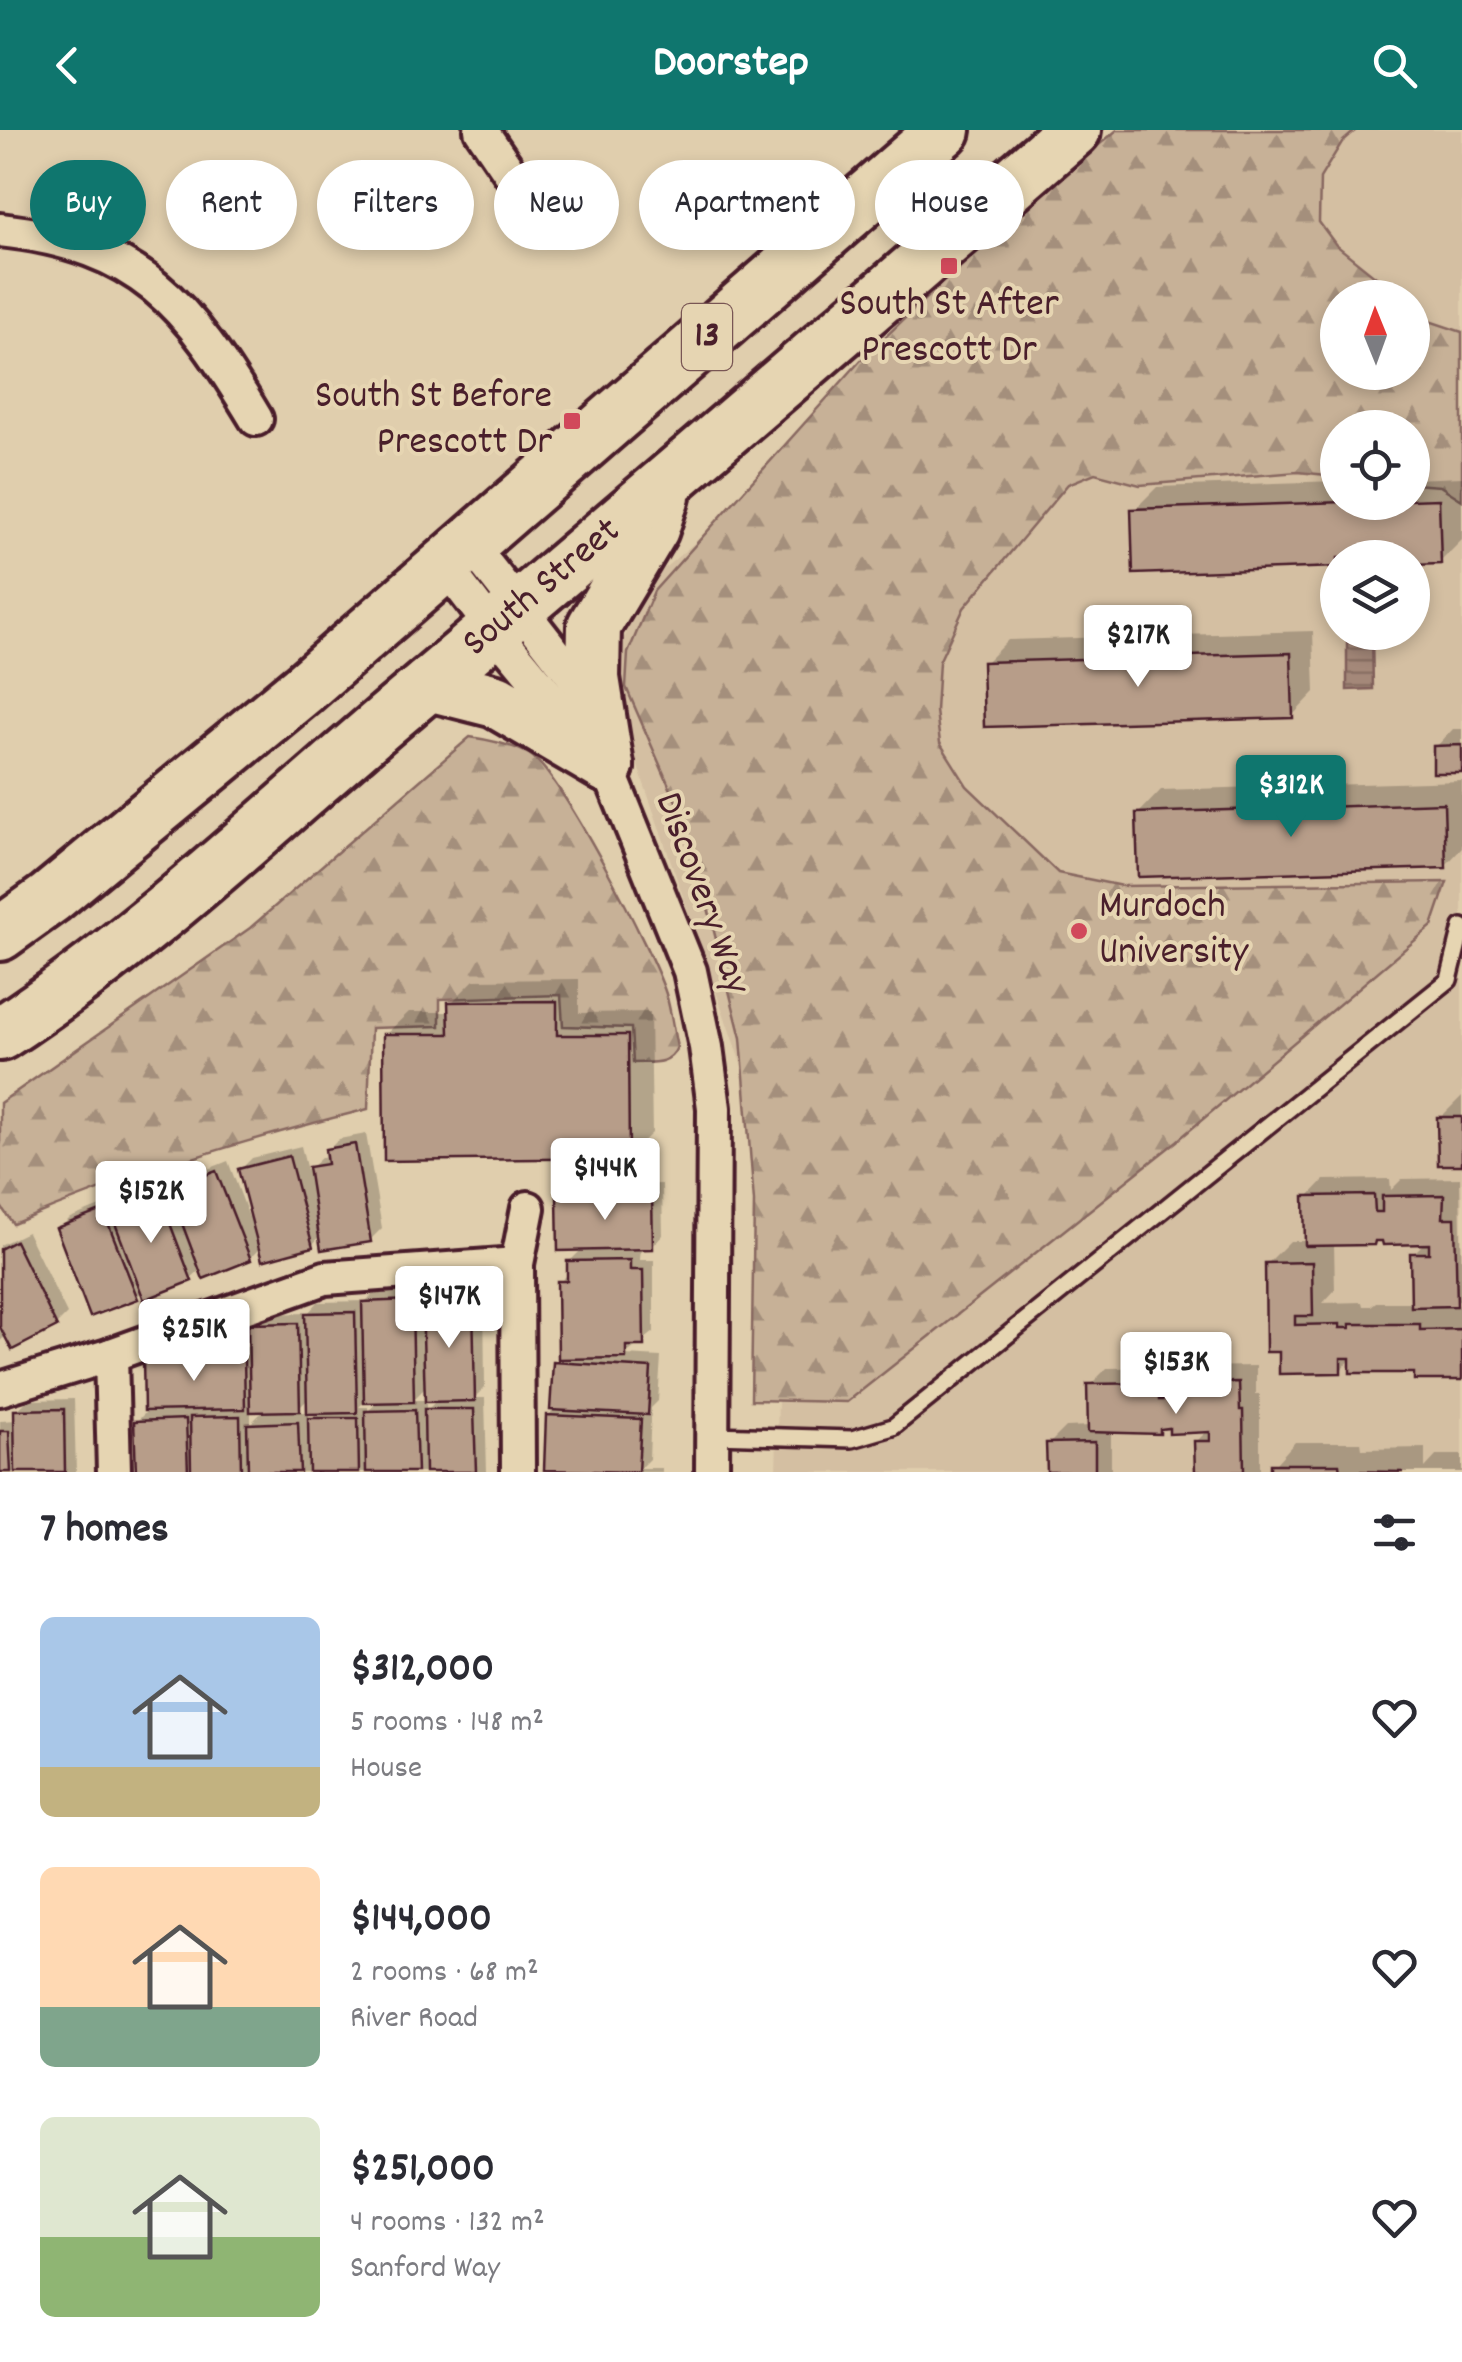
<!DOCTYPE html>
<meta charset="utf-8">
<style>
body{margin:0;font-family:Dekko,sans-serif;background:#f7f7f7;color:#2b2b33;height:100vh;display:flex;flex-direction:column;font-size:38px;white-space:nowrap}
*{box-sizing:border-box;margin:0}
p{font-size:32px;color:#7c7c81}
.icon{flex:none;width:55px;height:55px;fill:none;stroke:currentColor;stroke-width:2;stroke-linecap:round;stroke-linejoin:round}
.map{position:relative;height:1342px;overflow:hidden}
.drawer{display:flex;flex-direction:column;background:#fff;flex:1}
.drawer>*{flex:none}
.guide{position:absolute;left:30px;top:30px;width:1402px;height:90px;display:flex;gap:20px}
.needle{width:65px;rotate:359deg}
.controls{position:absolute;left:1320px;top:150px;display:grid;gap:20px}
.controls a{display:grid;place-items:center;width:110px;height:110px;border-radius:50%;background:#fff;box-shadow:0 5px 15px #0003;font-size:50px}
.price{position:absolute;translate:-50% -85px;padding:0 22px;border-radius:10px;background:#fff;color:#222;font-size:32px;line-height:65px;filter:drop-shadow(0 2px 5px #0008)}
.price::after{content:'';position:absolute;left:50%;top:60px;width:30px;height:22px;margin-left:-15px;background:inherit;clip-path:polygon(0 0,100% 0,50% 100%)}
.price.active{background:#0f766e;color:#fff}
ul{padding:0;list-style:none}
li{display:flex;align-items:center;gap:30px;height:250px;padding:0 40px}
li span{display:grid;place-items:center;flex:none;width:280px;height:200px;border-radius:15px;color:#555}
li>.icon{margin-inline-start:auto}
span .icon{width:120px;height:120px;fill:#fffc;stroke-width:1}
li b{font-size:42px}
h2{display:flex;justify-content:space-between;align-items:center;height:120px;padding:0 40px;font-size:42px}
.tag{padding:0 35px;border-radius:45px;background:#fff;box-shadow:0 5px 15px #0003;font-size:35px;line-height:90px}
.tag.active{background:#0f766e;color:#fff}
header{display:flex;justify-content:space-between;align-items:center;height:130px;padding:0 40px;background:#0f766e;color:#fff;font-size:45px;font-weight:700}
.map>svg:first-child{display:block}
</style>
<header><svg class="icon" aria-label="back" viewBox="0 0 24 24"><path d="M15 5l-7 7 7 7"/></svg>Doorstep<svg class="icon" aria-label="search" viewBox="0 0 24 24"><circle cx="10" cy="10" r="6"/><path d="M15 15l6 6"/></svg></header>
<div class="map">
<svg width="1462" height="1342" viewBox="0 0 1462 1342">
<defs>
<pattern id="forest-firs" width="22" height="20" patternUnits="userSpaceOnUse" patternTransform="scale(2.5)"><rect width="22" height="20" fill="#c7b197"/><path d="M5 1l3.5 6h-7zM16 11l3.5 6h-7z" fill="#a48f7b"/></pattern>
<pattern id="water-rules" width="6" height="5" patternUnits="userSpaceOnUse" patternTransform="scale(2.5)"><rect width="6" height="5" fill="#a48879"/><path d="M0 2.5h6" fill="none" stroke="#886f63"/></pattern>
</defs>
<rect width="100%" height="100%" fill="#e0cead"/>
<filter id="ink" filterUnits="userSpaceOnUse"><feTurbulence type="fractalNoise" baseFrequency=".01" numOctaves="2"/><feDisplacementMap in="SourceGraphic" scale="20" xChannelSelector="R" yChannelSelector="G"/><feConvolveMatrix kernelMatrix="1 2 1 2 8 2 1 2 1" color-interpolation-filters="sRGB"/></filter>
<g filter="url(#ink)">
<path fill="#d4bfa2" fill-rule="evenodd" d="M1226,0H1462V1342H776L784,1058L606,544L626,504L635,473L653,448L832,296ZM1338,168H1412V242H1338ZM1338,298H1412V372H1338ZM1338,428H1412V502H1338Z"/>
<g fill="url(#forest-firs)" stroke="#886861" stroke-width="2.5">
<path d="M1117,0H1356L1342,12L1320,48L1319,92L1336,115L1401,167L1338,168V242H1412L1413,178L1426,190L1462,202V370L1440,356L1413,354L1412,298H1338L1337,346L1298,342L1140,355L1095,343L1068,354L964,478L939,532L936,581L940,613L967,656L1058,743L1122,756L1447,752L1432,796L1177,1011L847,1272L751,1270L754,1072L741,908L688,699L626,557L628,523L654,461L861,230L1010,88Z"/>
<path d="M470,607C490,610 511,614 529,624C561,643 653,823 666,864C671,881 673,900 677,917C670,936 650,932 633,933L631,898L563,896L561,865L440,869V896L371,898L368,979C244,1010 131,1044 13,1094L0,1075V973L250,798Z"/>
</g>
<path fill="url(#water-rules)" stroke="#805e5a" stroke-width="2.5" d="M1347,503H1372L1373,559L1347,560Z"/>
<g fill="#0003" fill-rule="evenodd">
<path d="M1462,347V410L1440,432L1134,380L1157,357L1338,351V372H1412V349Z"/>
<path d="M1313,501L1315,562L1292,586L985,533L1008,510Z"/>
<path d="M1453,599H1462V641L1436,617Z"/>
<path d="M1462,651V718L1445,736L1138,684L1161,660Z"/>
<path d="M579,849V883L650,882L652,1003L628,1026L385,905L409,882H451V873L474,850Z"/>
<path d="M1462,966V1032L1440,988Z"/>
<path d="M366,1004L382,1098L370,1110L321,1105L312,1115L261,1117L250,1128L202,1138L190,1149L143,1160L137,1167L59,1099L70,1088L115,1070L117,1076L124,1070L169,1052L172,1060L183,1049L228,1031L249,1087L253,1085L241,1039L252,1028L301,1016L307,1041L322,1027L329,1026L328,1020L339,1009Z"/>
<path d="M1460,1048L1462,1168L1452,1177H1462V1247L1352,1228L1340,1241L1281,1220L1267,1134L1290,1111H1307V1068L1324,1050L1390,1049L1391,1060L1402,1049ZM1380,1109L1425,1112L1413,1124L1414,1172H1376L1371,1176H1363L1362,1172L1323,1173L1335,1160L1334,1113Z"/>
<path d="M662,1054L663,1105L652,1117H641L640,1130H654V1202L625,1225L661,1227L658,1271L651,1278L649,1329L640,1338H662V1342H562L566,1338L548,1286L556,1278L555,1233L560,1228V1152L569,1143V1132L583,1118L560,1067L571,1056Z"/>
<path d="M27,1102L67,1184L56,1195L7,1205L0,1211V1115Z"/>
<path d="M423,1160V1174L436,1161L484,1160L485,1257L474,1268H485L487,1342H138L136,1292L146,1282L145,1229L157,1218L251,1216V1195L262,1184L308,1183L318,1172L366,1171L376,1161ZM427,1256L438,1269L426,1281V1270H413ZM309,1268L319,1281L309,1290V1282H295ZM366,1270H380L368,1281V1277H359ZM251,1279H265L251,1293Z"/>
<path d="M1256,1236V1264H1260V1342H1197L1196,1312L1209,1299L1172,1296H1164L1159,1301L1111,1300V1342H1049V1314L1066,1297L1090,1296V1255L1107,1238L1176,1237V1250L1188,1237Z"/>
<path d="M74,1269L76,1342H0V1291L17,1290L16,1281L28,1270Z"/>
<path d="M1295,1312H1361L1362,1319L1425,1318V1338L1437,1325H1462V1342H1268Z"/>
</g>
<g fill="#b79d89" stroke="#4a1f2b" stroke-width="2.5">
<path d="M1439,369L1441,434L1412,435V428H1338V437L1133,444L1131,379Z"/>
<path d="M1291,523L1293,588L984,597L982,532Z"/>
<path d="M1462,615V643H1433V616Z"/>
<path d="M1444,673L1446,738L1138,747L1136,683Z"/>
<path d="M557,871V905H628L629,1028L384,1031L383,904H449L448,872Z"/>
<path d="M1437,987H1462V1035H1438Z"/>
<path d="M355,1014L371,1112L321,1120L308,1037L327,1034L325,1019Z"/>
<path d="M289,1026L313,1117L262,1131L238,1039Z"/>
<path d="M216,1041L251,1130L203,1149L169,1059Z"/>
<path d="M158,1062L192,1151L144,1170L110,1080Z"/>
<path d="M652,1064L653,1119L558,1121L557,1066Z"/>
<path d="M1374,1065L1375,1082H1382V1066L1444,1065L1443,1088H1455L1457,1176L1411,1177L1410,1123H1429V1114L1383,1115L1382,1111H1375L1374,1115L1305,1116L1304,1066Z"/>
<path d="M103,1080L138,1169L90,1187L56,1098Z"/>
<path d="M15,1111L57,1197L12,1220L0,1197V1119Z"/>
<path d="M630,1130V1140H643L644,1216H626V1228L558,1229L557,1151H567V1131Z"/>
<path d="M1312,1132L1313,1186H1295V1195L1340,1194V1198H1350V1194H1420V1200L1462,1199V1250H1414V1243H1350V1228H1341V1243L1279,1244V1222H1266L1265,1133Z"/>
<path d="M412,1170L414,1272L364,1273L362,1172Z"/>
<path d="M473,1170L475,1271L425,1272L422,1171Z"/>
<path d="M355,1182L357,1283L307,1284L305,1183Z"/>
<path d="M298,1193L300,1281L250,1282L248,1194Z"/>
<path d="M244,1226L245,1279L144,1281L143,1228Z"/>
<path d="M553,1232L651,1238L648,1285L550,1280Z"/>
<path d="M1239,1252L1240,1280H1243L1244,1342H1195L1194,1311H1210V1302L1169,1304V1298L1160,1299V1304L1088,1302L1087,1254L1159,1253V1270H1168V1253Z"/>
<path d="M64,1279L65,1342H15L14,1280Z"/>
<path d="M424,1279H474L476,1342H425Z"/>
<path d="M415,1280L417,1342H366L365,1281Z"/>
<path d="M546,1285L641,1289L638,1342L544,1340Z"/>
<path d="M240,1286L241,1342H191L190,1287Z"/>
<path d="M308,1288H358L359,1342H309Z"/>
<path d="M186,1289L188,1342H136L134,1291Z"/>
<path d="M298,1292L300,1342H248L247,1294Z"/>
<path d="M0,1301H9L11,1342H0Z"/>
<path d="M1095,1312V1342H1047L1046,1313Z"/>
<path d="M1270,1334H1339L1340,1341L1403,1342H1270Z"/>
</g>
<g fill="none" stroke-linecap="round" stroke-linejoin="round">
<defs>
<path id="service" d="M713,1305L852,1309L893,1297L1449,850L1462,797"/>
<g id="minor">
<path d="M481,0L536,81"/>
<path d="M0,100C142,116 186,173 256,289"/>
<path d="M470,414L573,546L584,575"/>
<path d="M445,436L494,500L585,610"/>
<path d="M601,621L690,841L706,917L714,978L712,1342"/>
<path d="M111,1225L114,1342"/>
<path d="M0,1259L111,1225L325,1148L517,1134"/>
<path d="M518,1342L517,1134L528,1078"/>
</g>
<g id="trunk">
<path d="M429,554L496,571L607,636"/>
<path d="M607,636L593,548L594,496L652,399L663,366"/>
<path d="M0,804L50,768L303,559L944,0"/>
<path d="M0,904C141,812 264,694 392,585C621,392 848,197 1074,0"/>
</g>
</defs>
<use href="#service" stroke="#4a1f2b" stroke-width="22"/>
<use href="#minor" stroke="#4a1f2b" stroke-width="40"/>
<use href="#trunk" stroke="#4a1f2b" stroke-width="60"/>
<use href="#service" stroke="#e6d5b2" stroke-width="15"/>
<use href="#minor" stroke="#e6d5b2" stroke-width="32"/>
<use href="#trunk" stroke="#e6d5b2" stroke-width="52"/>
</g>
</g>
<g fill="#d1495b" stroke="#e6d5b2" stroke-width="4">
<rect x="939" y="126" width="20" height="20" rx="5"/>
<rect x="562" y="281" width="20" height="20" rx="5"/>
<circle cx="1079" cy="801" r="10"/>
</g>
<g text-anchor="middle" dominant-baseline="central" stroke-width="8" stroke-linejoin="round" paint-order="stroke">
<rect fill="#e6d5b2" stroke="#795654" stroke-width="2.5" x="682" y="174" width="50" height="66" rx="8"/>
<g font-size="38" font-weight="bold" fill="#4a1f2b">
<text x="707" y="207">13</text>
</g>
<g font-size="40" fill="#4a1f2b" stroke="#e6d5b2">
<text x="949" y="176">South St After<tspan x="949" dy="46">Prescott Dr</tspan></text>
<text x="552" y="268" text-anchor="end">South St Before<tspan x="552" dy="46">Prescott Dr</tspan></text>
<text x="1099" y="778" text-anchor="start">Murdoch<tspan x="1099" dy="46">University</tspan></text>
</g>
<g font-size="40" fill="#4a1f2b" stroke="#e6d5b2">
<text transform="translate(543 459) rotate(-40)">South Street</text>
<text transform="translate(700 764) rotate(70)">Discovery Way</text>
</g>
</g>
</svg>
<div class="controls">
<a><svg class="needle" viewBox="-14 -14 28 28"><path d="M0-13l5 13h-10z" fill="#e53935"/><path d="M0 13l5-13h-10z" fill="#7c7c81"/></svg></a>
<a><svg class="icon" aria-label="locate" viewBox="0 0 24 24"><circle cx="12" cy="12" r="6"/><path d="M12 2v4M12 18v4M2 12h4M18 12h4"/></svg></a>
<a><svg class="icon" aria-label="layers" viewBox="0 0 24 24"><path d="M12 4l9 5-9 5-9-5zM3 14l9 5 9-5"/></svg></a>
</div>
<b class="price" style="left:1138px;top:560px">$217K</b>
<b class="price active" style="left:1291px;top:710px">$312K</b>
<b class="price" style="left:605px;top:1093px">$144K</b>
<b class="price" style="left:151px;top:1116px">$152K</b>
<b class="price" style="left:449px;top:1221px">$147K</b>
<b class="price" style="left:194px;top:1254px">$251K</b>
<b class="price" style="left:1176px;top:1287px">$153K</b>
<div class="guide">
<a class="tag active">Buy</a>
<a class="tag">Rent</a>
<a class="tag">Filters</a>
<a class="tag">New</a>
<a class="tag">Apartment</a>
<a class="tag">House</a>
</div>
</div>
<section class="drawer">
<h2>7 homes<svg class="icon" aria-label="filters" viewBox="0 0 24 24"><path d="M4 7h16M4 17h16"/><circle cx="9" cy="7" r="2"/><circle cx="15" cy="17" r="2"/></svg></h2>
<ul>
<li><span style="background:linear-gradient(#a9c7e8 75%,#c2b280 0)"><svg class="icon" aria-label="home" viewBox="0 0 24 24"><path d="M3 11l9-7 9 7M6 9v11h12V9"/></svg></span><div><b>$312,000</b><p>5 rooms · 148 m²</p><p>House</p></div><svg class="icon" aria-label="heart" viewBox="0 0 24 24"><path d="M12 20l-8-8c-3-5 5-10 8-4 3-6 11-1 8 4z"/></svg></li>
<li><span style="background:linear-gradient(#ffd9b3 70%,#7fa58c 0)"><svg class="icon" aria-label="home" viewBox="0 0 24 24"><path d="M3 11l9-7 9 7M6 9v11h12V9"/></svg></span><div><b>$144,000</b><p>2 rooms · 68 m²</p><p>River Road</p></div><svg class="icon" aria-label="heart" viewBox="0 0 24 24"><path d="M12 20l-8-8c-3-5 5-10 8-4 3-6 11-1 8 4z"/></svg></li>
<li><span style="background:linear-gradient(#dfe7d0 60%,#8fb573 0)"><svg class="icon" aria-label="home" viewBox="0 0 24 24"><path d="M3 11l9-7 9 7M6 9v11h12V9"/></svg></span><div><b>$251,000</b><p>4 rooms · 132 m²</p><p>Sanford Way</p></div><svg class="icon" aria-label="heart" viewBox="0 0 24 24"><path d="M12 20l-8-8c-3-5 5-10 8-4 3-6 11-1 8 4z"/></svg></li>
</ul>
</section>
